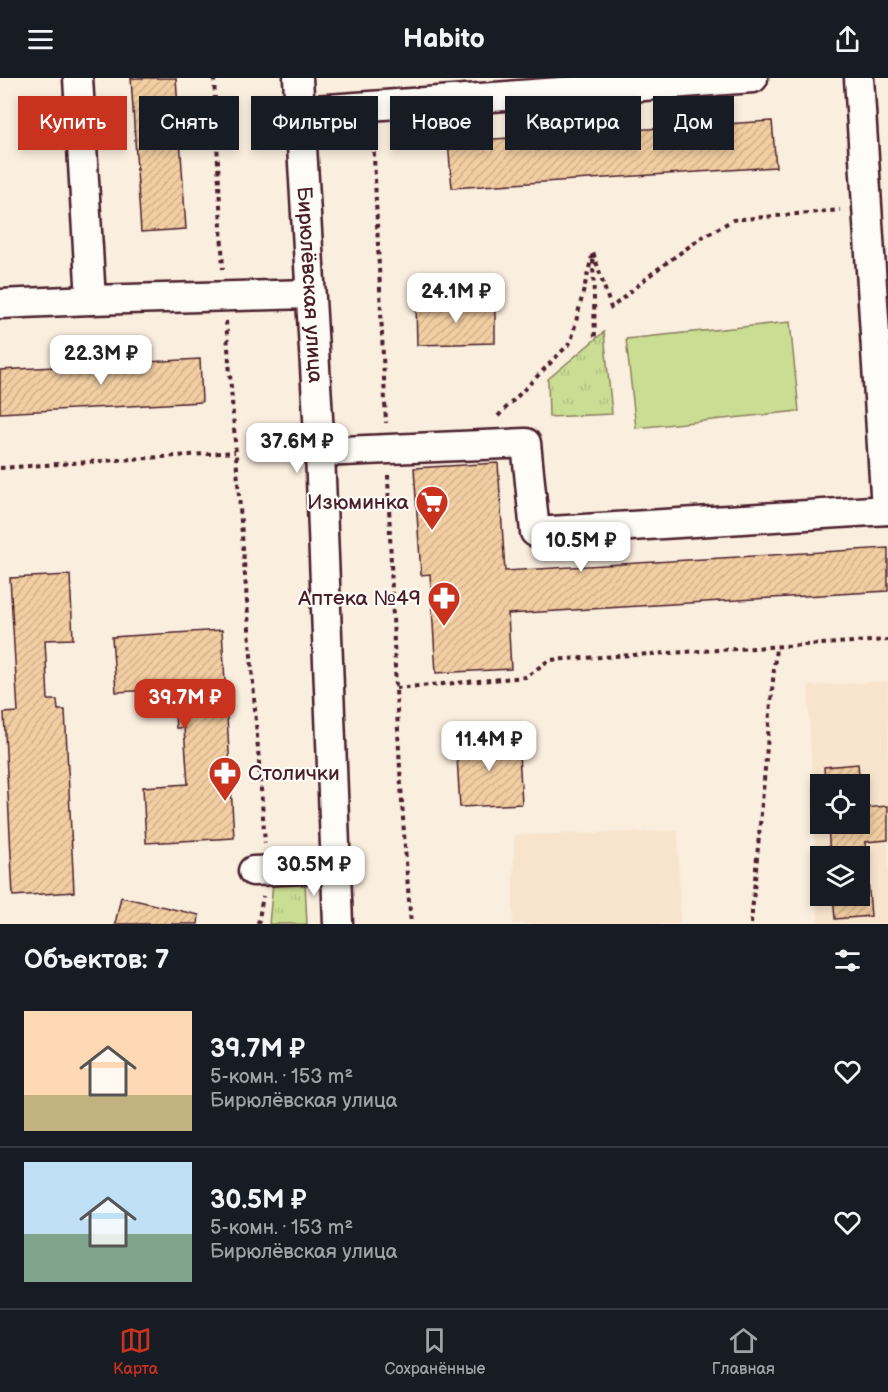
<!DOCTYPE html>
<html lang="ru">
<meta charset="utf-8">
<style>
body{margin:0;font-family:"Balsamiq Sans",sans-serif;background:#242831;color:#f1f3f6;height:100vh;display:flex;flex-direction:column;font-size:22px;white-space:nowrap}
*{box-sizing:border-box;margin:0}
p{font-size:20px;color:#9ea1a6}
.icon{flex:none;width:33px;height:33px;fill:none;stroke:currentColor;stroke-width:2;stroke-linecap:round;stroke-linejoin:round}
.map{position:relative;height:846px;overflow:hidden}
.drawer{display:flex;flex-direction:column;background:#171b24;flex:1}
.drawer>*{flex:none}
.top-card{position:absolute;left:18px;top:18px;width:852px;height:54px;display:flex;gap:12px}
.tools{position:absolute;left:810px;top:696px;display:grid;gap:12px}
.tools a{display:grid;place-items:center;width:60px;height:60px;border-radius:0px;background:#171b24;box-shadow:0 3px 9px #0003;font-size:30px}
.price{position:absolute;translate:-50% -51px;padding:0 14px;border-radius:12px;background:#fff;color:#222;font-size:20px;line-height:39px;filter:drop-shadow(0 2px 3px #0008)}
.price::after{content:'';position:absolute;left:50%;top:36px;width:18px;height:14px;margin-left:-9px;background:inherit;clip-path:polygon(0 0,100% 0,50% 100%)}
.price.on{background:#c8321e;color:#fff}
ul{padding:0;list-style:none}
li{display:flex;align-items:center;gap:18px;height:150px;padding:0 24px}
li+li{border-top:2px solid #363941}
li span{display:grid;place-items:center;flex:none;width:168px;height:120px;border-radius:0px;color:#555}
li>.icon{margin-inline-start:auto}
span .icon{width:72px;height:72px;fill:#fffc;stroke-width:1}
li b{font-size:26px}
h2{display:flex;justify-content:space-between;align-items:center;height:72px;padding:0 24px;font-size:26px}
.chip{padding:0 21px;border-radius:0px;background:#171b24;box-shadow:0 3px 9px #0003;font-size:21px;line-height:54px}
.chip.on{background:#c8321e;color:#fff}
header{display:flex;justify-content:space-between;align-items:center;height:78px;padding:0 24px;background:#171b24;font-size:27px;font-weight:700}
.tabs{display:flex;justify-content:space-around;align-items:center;height:84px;border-top:2px solid #363941;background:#171b24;font-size:16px;color:#9ea1a6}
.tabs a{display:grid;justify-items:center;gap:3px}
.tabs .on{color:#c8321e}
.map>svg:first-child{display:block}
</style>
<header><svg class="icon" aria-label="menu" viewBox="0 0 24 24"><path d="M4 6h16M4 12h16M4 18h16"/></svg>Habito<svg class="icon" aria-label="share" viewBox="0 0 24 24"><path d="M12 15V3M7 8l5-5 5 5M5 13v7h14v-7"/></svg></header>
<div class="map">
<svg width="888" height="846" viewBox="0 0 888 846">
<defs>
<pattern id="grass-tufts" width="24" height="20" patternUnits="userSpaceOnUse" patternTransform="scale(1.5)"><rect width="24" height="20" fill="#cade93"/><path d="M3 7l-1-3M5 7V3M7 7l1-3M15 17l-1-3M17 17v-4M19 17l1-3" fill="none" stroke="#afbe7f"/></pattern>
<pattern id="building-hatch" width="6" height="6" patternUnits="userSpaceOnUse" patternTransform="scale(1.5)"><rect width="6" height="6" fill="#f2cea2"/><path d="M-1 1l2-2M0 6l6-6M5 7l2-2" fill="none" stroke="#d1b08c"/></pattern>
</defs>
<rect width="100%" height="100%" fill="#faeede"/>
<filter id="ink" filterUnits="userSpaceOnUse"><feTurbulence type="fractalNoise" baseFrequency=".0167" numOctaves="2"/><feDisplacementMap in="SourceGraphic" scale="12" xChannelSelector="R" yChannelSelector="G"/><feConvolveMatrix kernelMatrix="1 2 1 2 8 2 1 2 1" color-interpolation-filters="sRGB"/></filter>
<g filter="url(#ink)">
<g fill="#f8e4cc" fill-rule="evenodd">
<path d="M888,603V846H818L808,608ZM820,706H860V746H820ZM820,778H860V818H820Z"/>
<path d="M678,753L680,846H513L514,757Z"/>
</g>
<g fill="url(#grass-tufts)" stroke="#8a7e5f" stroke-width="1.5">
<path d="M604,254L612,336L549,339L548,301Z"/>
<path d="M305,804L307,846H269L273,805Z"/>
</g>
<path fill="#cade93" stroke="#8a7e5f" stroke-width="1.5" d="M790,244L799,333L636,350L626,261Z"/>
<g fill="url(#building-hatch)" stroke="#4a1f2b" stroke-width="1.5">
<path d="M131,0H176L186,151L141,154Z"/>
<path d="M772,43L776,89L452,110L448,64Z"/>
<path d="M495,225V265L417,267L416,226Z"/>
<path d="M200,281L202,324L0,335V292Z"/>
<path d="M498,385L505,493L888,470V513L508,536L511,591L436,595L430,496L421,497L414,390Z"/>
<path d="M70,497L73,561L45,562L48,622H57L58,632H65L74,814L13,818L4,635L18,634L10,500Z"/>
<path d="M222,552L234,760L146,765L143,709L188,706L184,650H176L173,611L116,614L112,559Z"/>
<path d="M518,659L522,726L460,729L456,662Z"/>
<path d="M858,686L862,730L888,728V762L865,764L871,838L835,841L833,818H860V778H830L828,746H860V706H825L824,689Z"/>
<path d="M121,819L199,837L198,846H115Z"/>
</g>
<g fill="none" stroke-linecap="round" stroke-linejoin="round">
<defs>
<g id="minor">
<path d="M78,0L91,222"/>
<path id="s1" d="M298,0L320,374L338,846"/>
<path d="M859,0L886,432"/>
<path d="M301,33L753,0"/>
<path d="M0,226L91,222L310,216"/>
<path d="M320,374L526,365L535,454L888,432"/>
<path d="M253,793L336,790"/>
</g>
</defs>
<use href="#minor" stroke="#4a1f2b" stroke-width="33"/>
<g stroke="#4a1f2b" stroke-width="4" stroke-dasharray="4.5 4.5" stroke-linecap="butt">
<path d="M214,0L223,191"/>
<path d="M373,56L386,345"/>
<path d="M593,182L595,262"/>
<path d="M226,243L265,765"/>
<path d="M498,338L571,264L593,174L611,230L655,193L701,160L733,142L840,132"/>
<path d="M0,390L235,374"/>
<path d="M388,397C393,547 398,697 411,846"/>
<path d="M396,610L526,599L549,582L888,562"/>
<path d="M258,846L263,818"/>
<path d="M751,846L776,569"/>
</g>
<use href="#minor" stroke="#fdfcf7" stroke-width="28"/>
</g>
</g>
<defs>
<symbol id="supermarket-pin" viewBox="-11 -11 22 30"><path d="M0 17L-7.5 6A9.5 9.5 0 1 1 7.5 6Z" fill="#c8321e" stroke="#fdfcf7"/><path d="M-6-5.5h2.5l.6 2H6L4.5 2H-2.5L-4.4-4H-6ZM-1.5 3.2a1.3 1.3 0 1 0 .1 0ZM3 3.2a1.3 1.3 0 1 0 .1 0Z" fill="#fff"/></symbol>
<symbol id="pharmacy-pin" viewBox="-11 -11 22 30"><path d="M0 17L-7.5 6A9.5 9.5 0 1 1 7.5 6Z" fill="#c8321e" stroke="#fdfcf7"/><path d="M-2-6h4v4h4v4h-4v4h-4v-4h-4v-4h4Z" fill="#fff"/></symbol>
</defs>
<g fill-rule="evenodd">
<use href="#supermarket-pin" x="413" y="405" width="38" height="52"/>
<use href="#pharmacy-pin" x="425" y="501" width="38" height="52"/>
<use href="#pharmacy-pin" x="206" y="676" width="38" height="52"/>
</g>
<g text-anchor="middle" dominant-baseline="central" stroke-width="4.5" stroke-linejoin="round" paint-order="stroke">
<g font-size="21" fill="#4a1f2b" stroke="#fdfcf7">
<text stroke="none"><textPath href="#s1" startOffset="207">Бирюлёвская улица</textPath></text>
</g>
<g font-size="21" fill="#4a1f2b" stroke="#fdfcf7" text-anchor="end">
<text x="409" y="424">Изюминка</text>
<text x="421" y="520">Аптека №49</text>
<text x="248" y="695" text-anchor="start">Столички</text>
</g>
</g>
</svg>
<div class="tools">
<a><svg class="icon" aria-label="locate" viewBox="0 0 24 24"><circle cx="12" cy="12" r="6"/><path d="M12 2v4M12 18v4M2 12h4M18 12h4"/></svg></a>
<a><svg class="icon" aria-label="layers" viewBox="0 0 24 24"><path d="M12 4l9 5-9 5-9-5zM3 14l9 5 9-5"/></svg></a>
</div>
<b class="price" style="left:456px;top:246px">24.1M ₽</b>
<b class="price" style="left:101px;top:308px">22.3M ₽</b>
<b class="price" style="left:297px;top:396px">37.6M ₽</b>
<b class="price" style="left:581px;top:495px">10.5M ₽</b>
<b class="price on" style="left:185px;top:652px">39.7M ₽</b>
<b class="price" style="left:489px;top:694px">11.4M ₽</b>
<b class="price" style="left:314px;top:819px">30.5M ₽</b>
<div class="top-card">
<a class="chip on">Купить</a>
<a class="chip">Снять</a>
<a class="chip">Фильтры</a>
<a class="chip">Новое</a>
<a class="chip">Квартира</a>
<a class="chip">Дом</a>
</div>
</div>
<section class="drawer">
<h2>Объектов: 7<svg class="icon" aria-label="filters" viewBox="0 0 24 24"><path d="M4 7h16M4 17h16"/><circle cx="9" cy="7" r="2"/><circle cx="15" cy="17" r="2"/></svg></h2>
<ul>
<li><span style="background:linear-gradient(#ffd9b3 70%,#c2b280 0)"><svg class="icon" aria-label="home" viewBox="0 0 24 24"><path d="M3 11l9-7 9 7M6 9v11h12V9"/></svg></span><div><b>39.7M ₽</b><p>5-комн. · 153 m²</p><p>Бирюлёвская улица</p></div><svg class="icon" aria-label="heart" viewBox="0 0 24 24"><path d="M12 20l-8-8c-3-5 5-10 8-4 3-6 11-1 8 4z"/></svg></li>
<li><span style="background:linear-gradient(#bfe0f5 60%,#7fa58c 0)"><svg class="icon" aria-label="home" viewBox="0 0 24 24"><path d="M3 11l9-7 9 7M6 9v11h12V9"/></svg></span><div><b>30.5M ₽</b><p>5-комн. · 153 m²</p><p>Бирюлёвская улица</p></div><svg class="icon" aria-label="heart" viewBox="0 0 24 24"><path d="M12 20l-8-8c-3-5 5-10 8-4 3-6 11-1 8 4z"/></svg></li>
</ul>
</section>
<nav class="tabs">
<a class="on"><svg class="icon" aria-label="map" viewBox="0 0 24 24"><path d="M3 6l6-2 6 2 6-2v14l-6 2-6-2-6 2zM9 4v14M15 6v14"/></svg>Карта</a>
<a><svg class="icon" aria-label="saved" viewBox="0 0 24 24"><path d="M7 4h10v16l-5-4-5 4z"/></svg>Сохранённые</a>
<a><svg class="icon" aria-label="home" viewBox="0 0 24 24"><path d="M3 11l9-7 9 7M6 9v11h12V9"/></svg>Главная</a>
</nav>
